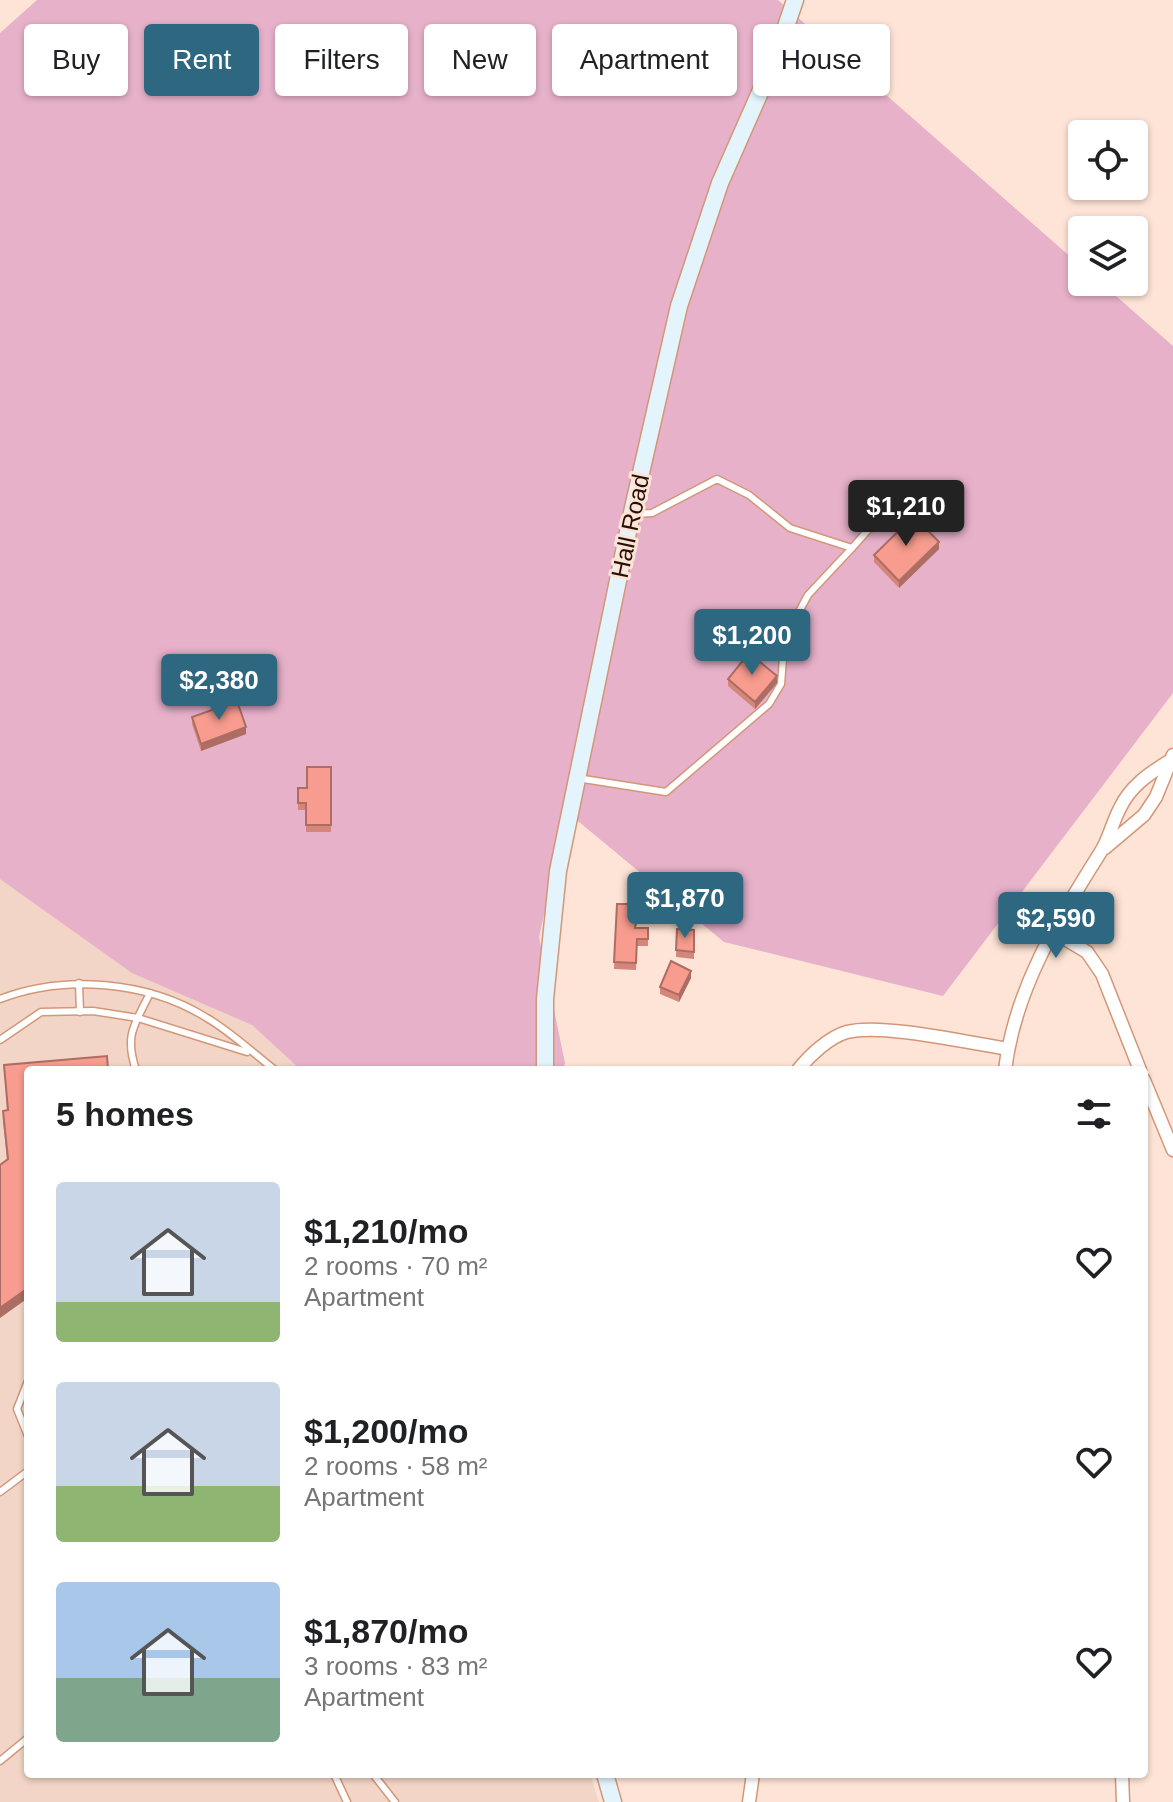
<!DOCTYPE html>
<meta charset="utf-8">
<style>
body{margin:0;font-family:Arial,sans-serif;background:#f2f2f2;color:#202124;height:100vh;display:flex;flex-direction:column;font-size:30px;white-space:nowrap}
*{box-sizing:border-box;margin:0}
p{font-size:26px;color:#757577}
.icon{flex:none;width:44px;height:44px;fill:none;stroke:currentColor;stroke-width:2;stroke-linecap:round;stroke-linejoin:round}
.map{position:relative;flex:1;overflow:hidden}
.details{position:absolute;left:24px;top:1066px;width:1124px;height:712px;display:flex;flex-direction:column;background:#fff;border-radius:8px;box-shadow:0 2px 6px #0004}
.details>*{flex:none}
.guide{position:absolute;left:24px;top:24px;width:1126px;height:72px;display:flex;gap:16px}
.tools{position:absolute;left:1068px;top:120px;display:grid;gap:16px}
.tools a{display:grid;place-items:center;width:80px;height:80px;border-radius:8px;background:#fff;box-shadow:0 2px 6px #0004;font-size:40px}
.price{position:absolute;translate:-50% -68px;padding:0 18px;border-radius:8px;background:#2e6780;color:#fff;font-size:26px;line-height:52px;filter:drop-shadow(0 2px 4px #0008)}
.price::after{content:'';position:absolute;left:50%;top:48px;width:24px;height:18px;margin-left:-12px;background:inherit;clip-path:polygon(0 0,100% 0,50% 100%)}
.price.active{background:#222;color:#fff}
ul{padding:0;list-style:none}
li{display:flex;align-items:center;gap:24px;height:200px;padding:0 32px}
li span{display:grid;place-items:center;flex:none;width:224px;height:160px;border-radius:8px;color:#555}
li>.icon{margin-inline-start:auto}
span .icon{width:96px;height:96px;fill:#fffc;stroke-width:1}
li b{font-size:34px}
h2{display:flex;justify-content:space-between;align-items:center;height:96px;padding:0 32px;font-size:34px}
.tag{padding:0 28px;border-radius:8px;background:#fff;box-shadow:0 2px 6px #0004;font-size:28px;line-height:72px}
.tag.active{background:#2e6780;color:#fff}
.map>svg:first-child{display:block}
</style>
<div class="map">
<svg width="1173" height="1802" viewBox="0 0 1173 1802">
<rect width="100%" height="100%" fill="#fee4d6"/>
<path fill="#f2d5c6" d="M0,819L320,1070H28V1774H590L599,1802H0Z"/>
<path fill="#e7b1ca" d="M37,0H778L1082,267V282H1100L1173,346V693L943,996L724,942L567,812L539,937L565,1063L563,1070H301L252,1025L132,973L0,879V33Z"/>
<g fill="none" stroke-linecap="round" stroke-linejoin="round">
<defs>
<g id="lane">
<path d="M852,548L868,530L916,500"/>
<path d="M577,778L666,792L769,704L781,684L783,659L794,621L808,595L852,548L790,528L749,495L717,479L652,513L634,514"/>
<path d="M79,983L80,1012"/>
<path d="M0,999C64,974 148,981 207,1018C231,1032 253,1053 275,1070"/>
<path d="M0,1040L41,1012L93,1011L138,1018L247,1052"/>
<path d="M136,1070C124,1035 135,1024 150,993"/>
<path d="M28,1381L17,1409L28,1436"/>
<path d="M0,1492L28,1471"/>
<path d="M0,1761L28,1738"/>
<path d="M334,1774L347,1802"/>
<path d="M373,1774L395,1802"/>
</g>
<g id="street">
<path d="M1105,848L1144,815L1156,797L1173,755"/>
<path d="M1052,931L1087,952L1102,974L1140,1070"/>
<path d="M798,1070C809,1056 829,1037 847,1032C882,1023 969,1043 1008,1049"/>
<path d="M1005,1070C1015,989 1057,921 1100,853C1109,840 1112,823 1120,808C1130,787 1148,774 1168,762"/>
<path d="M1144,1080L1173,1150"/>
<path d="M1122,1774L1123,1802"/>
<path d="M749,1802L753,1774"/>
</g>
<g id="secondary">
<path d="M545,1070V999L558,871L633,508L679,306L720,183L776,56L795,0"/>
<path d="M605,1774L613,1802"/>
</g>
</defs>
<use href="#lane" stroke="#d39777" stroke-width="9"/>
<use href="#street" stroke="#d39777" stroke-width="15"/>
<use href="#secondary" stroke="#d39777" stroke-width="19"/>
<use href="#lane" stroke="#fff" stroke-width="6"/>
<use href="#street" stroke="#fff" stroke-width="12"/>
<use href="#secondary" stroke="#e3f4fd" stroke-width="16"/>
</g>
<g fill="#d4867a">
<path d="M939,549L899,588L874,562V555Z"/>
<path d="M728,679L777,683L755,709L728,686Z"/>
<path d="M192,717L246,734L201,751L192,724Z"/>
<path d="M331,767V832H306V810H298V788H307Z"/>
<path d="M617,904L639,911L636,928H648V946H637L636,970L614,969Z"/>
<path d="M677,929L694,930V959L676,957Z"/>
<path d="M691,978L679,1002L660,994V987Z"/>
<path d="M4,1065L28,1070V1298L7,1160L3,1121V1111L7,1110Z"/>
</g>
<g fill="#ad6d63">
<path d="M939,542V549L899,588V581Z"/>
<path d="M777,676V683L755,709V702Z"/>
<path d="M246,727V734L201,751V744Z"/>
<path d="M691,971V978L679,1002V995Z"/>
<path d="M28,1288V1298L0,1318V1308Z"/>
</g>
<g fill="#f79c8e" stroke="#ad6d63" stroke-width="2">
<path d="M914,516L939,542L899,581L874,555Z"/>
<path d="M749,653L777,676L755,702L728,679Z"/>
<path d="M237,701L246,727L201,744L192,717Z"/>
<path d="M307,767H331V825H306V803H298V788H307Z"/>
<path d="M617,904H639L635,928H648V939H637L636,963L614,962Z"/>
<path d="M677,929L694,930V952L676,950Z"/>
<path d="M671,961L691,971L679,995L660,987Z"/>
<path d="M107,1056L108,1070H28V1288L0,1308V1165L8,1159L3,1111L8,1110L4,1065Z"/>
</g>
<g text-anchor="middle" dominant-baseline="central" stroke-width="6" stroke-linejoin="round" paint-order="stroke">
<g font-size="24" fill="#261005" stroke="#fee4d6">
<text transform="translate(630 526) rotate(-78)">Hall Road</text>
</g>
</g>
</svg>
<div class="tools">
<a><svg class="icon" aria-label="locate" viewBox="0 0 24 24"><circle cx="12" cy="12" r="6"/><path d="M12 2v4M12 18v4M2 12h4M18 12h4"/></svg></a>
<a><svg class="icon" aria-label="layers" viewBox="0 0 24 24"><path d="M12 4l9 5-9 5-9-5zM3 14l9 5 9-5"/></svg></a>
</div>
<b class="price active" style="left:906px;top:548px">$1,210</b>
<b class="price" style="left:752px;top:677px">$1,200</b>
<b class="price" style="left:219px;top:722px">$2,380</b>
<b class="price" style="left:685px;top:940px">$1,870</b>
<b class="price" style="left:1056px;top:960px">$2,590</b>
<div class="guide">
<a class="tag">Buy</a>
<a class="tag active">Rent</a>
<a class="tag">Filters</a>
<a class="tag">New</a>
<a class="tag">Apartment</a>
<a class="tag">House</a>
</div>
<section class="details">
<h2>5 homes<svg class="icon" aria-label="filters" viewBox="0 0 24 24"><path d="M4 7h16M4 17h16"/><circle cx="9" cy="7" r="2"/><circle cx="15" cy="17" r="2"/></svg></h2>
<ul>
<li><span style="background:linear-gradient(#c9d6e8 75%,#8fb573 0)"><svg class="icon" aria-label="home" viewBox="0 0 24 24"><path d="M3 11l9-7 9 7M6 9v11h12V9"/></svg></span><div><b>$1,210/mo</b><p>2 rooms · 70 m²</p><p>Apartment</p></div><svg class="icon" aria-label="heart" viewBox="0 0 24 24"><path d="M12 20l-8-8c-3-5 5-10 8-4 3-6 11-1 8 4z"/></svg></li>
<li><span style="background:linear-gradient(#c9d6e8 65%,#8fb573 0)"><svg class="icon" aria-label="home" viewBox="0 0 24 24"><path d="M3 11l9-7 9 7M6 9v11h12V9"/></svg></span><div><b>$1,200/mo</b><p>2 rooms · 58 m²</p><p>Apartment</p></div><svg class="icon" aria-label="heart" viewBox="0 0 24 24"><path d="M12 20l-8-8c-3-5 5-10 8-4 3-6 11-1 8 4z"/></svg></li>
<li><span style="background:linear-gradient(#a9c7e8 60%,#7fa58c 0)"><svg class="icon" aria-label="home" viewBox="0 0 24 24"><path d="M3 11l9-7 9 7M6 9v11h12V9"/></svg></span><div><b>$1,870/mo</b><p>3 rooms · 83 m²</p><p>Apartment</p></div><svg class="icon" aria-label="heart" viewBox="0 0 24 24"><path d="M12 20l-8-8c-3-5 5-10 8-4 3-6 11-1 8 4z"/></svg></li>
</ul>
</section>
</div>
